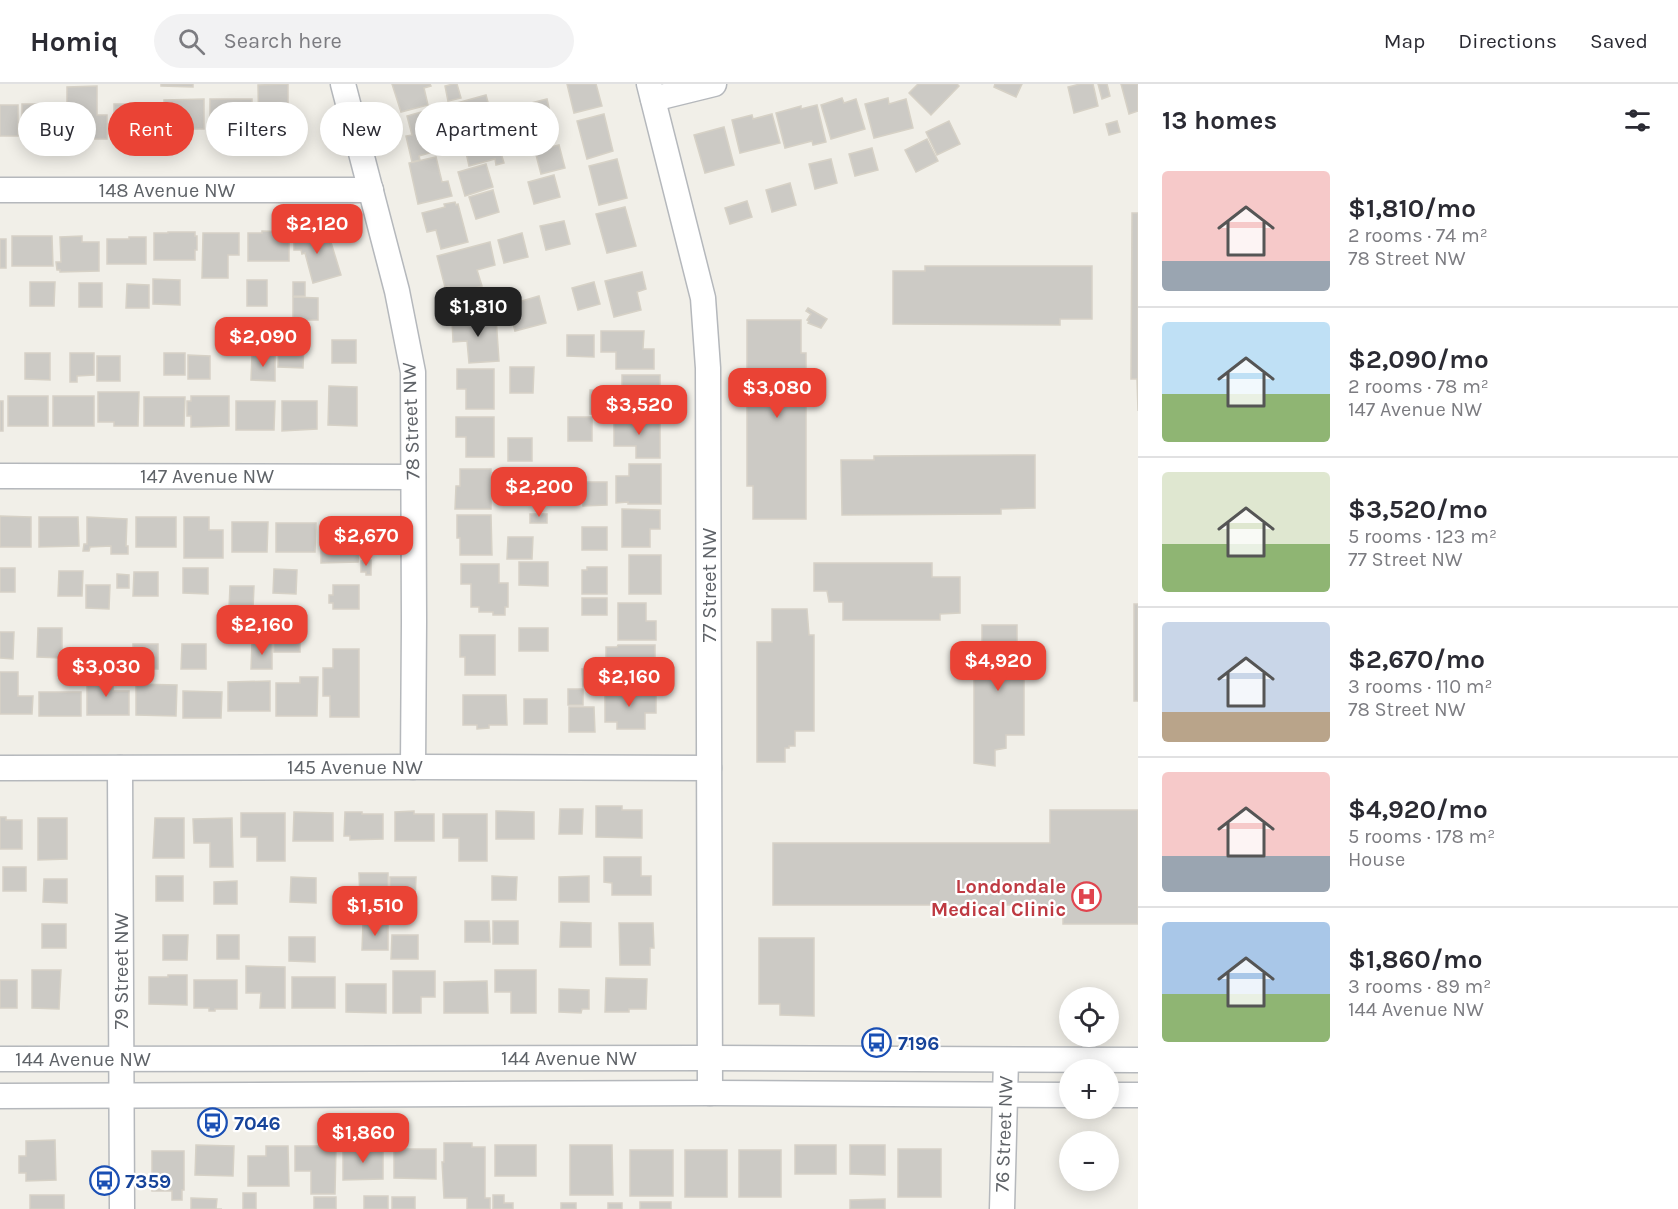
<!DOCTYPE html>
<meta charset="utf-8">
<style>
body{margin:0;font-family:Karla,sans-serif;background:#f2f2f3;color:#2b2b33;height:100vh;display:flex;flex-direction:column;font-size:22px;white-space:nowrap}
*{box-sizing:border-box;margin:0}
p{font-size:20px;color:#7c7c81}
.icon{flex:none;width:33px;height:33px;fill:none;stroke:currentColor;stroke-width:2;stroke-linecap:round;stroke-linejoin:round}
.map{position:relative;flex:1;overflow:hidden}
.panel{display:flex;flex-direction:column;background:#fff;width:540px}
.panel>*{flex:none}
.guide{position:absolute;left:18px;top:18px;width:570px;height:54px;display:flex;gap:12px}
.buttons{position:absolute;left:1059px;top:903px;display:grid;gap:12px}
.buttons a{display:grid;place-items:center;width:60px;height:60px;border-radius:50%;background:#fff;box-shadow:0 3px 15px #0003;font-size:30px}
.price{position:absolute;translate:-50% -51px;padding:0 14px;border-radius:12px;background:#ea4335;color:#fff;font-size:20px;line-height:39px;filter:drop-shadow(0 2px 3px #0008)}
.price::after{content:'';position:absolute;left:50%;top:36px;width:18px;height:14px;margin-left:-9px;background:inherit;clip-path:polygon(0 0,100% 0,50% 100%)}
.price.on{background:#222;color:#fff}
ul{padding:0;list-style:none}
li{display:flex;align-items:center;gap:18px;height:150px;padding:0 24px}
li+li{border-top:2px solid #e1e1e2}
li span{display:grid;place-items:center;flex:none;width:168px;height:120px;border-radius:6px;color:#555}
li>.icon{margin-inline-start:auto}
span .icon{width:72px;height:72px;fill:#fffc;stroke-width:1}
li b{font-size:26px}
h2{display:flex;justify-content:space-between;align-items:center;height:72px;padding:0 24px;font-size:26px}
.tag{padding:0 21px;border-radius:27px;background:#fff;box-shadow:0 3px 15px #0003;font-size:21px;line-height:54px}
.tag.on{background:#ea4335;color:#fff}
header{display:flex;align-items:center;gap:36px;box-sizing:border-box;height:84px;padding:0 30px;background:#fff;border-bottom:2px solid #e1e1e2}
header strong{font-size:28px}
nav{display:flex;gap:33px;margin-inline-start:auto;font-size:21px}
.search{width:420px;height:54px;background:#f2f2f3;display:flex;align-items:center;gap:15px;box-sizing:border-box;padding:0 21px;border-radius:33px;color:#7c7c81;font-size:22px}
main{display:flex;flex:1;min-height:0}
.map>svg:first-child{display:block}
</style>
<header>
<strong>Homiq</strong>
<div class="search"><svg class="icon" aria-label="search" viewBox="0 0 24 24"><circle cx="10" cy="10" r="6"/><path d="M15 15l6 6"/></svg>Search here</div>
<nav><a>Map</a><a>Directions</a><a>Saved</a></nav>
</header>
<main>
<div class="map">
<svg width="1138" height="1125" viewBox="0 0 1138 1125">
<rect width="100%" height="100%" fill="#f1efe8"/>
<g fill="#cccac5" stroke="#d6d1c6" stroke-width="1.5">
<path d="M161,0H193V3L161,2Z"/>
<path d="M288,0V28H296L297,51L259,52L258,1Z"/>
<path d="M392,0H430L431,2L424,4L428,21L401,28Z"/>
<path d="M453,0H457L461,14L448,17L445,2Z"/>
<path d="M567,0H596L602,22L574,29Z"/>
<path d="M918,0H957L959,2L931,31L909,9Z"/>
<path d="M995,0H1022L1016,13L994,3Z"/>
<path d="M1080,0H1093L1098,22L1074,29L1068,3Z"/>
<path d="M1098,0H1107L1110,12L1102,15Z"/>
<path d="M1121,0H1138V27L1129,30Z"/>
<path d="M97,2V31H107V55H85V50H67V3Z"/>
<path d="M486,11L492,33L459,41L453,20Z"/>
<path d="M842,14L844,19L856,15L865,45L831,55L821,21Z"/>
<path d="M888,14L889,20L906,15L913,44L874,54L865,20Z"/>
<path d="M204,15V45H183V52H164V38H160V28H164V16Z"/>
<path d="M210,15H252V51H229V46H210Z"/>
<path d="M547,15L552,37L529,43L523,21Z"/>
<path d="M22,20H62L63,49H41V56H22Z"/>
<path d="M114,20H156V49H133V56H114Z"/>
<rect x="0" y="21" width="18" height="31"/>
<path d="M817,21L826,58L813,61L812,57L785,64L776,29L801,22V25Z"/>
<path d="M432,25L443,65L419,72L420,76L412,78L406,52L412,51L407,32Z"/>
<path d="M604,30L613,67L587,75L577,37Z"/>
<path d="M772,30L780,59L740,69L732,36L752,31L753,35Z"/>
<path d="M949,37L960,60L937,71L926,48Z"/>
<path d="M1117,37L1120,48L1109,51L1106,40Z"/>
<path d="M724,43L734,81L705,89L694,51Z"/>
<path d="M927,55L938,77L916,88L905,66Z"/>
<path d="M497,56L504,79L496,81L495,75L469,82L465,64Z"/>
<path d="M559,61L565,84L541,90L535,67Z"/>
<path d="M872,64L878,86L855,92L849,70Z"/>
<path d="M436,73L442,98L448,97L452,112L418,120L409,79Z"/>
<path d="M617,75L627,114L599,121L589,82Z"/>
<path d="M831,75L837,99L815,105L809,80Z"/>
<path d="M486,80L493,103L465,112L458,88Z"/>
<path d="M554,91L560,113L534,120L528,98Z"/>
<path d="M790,99L796,121L772,128L766,106Z"/>
<path d="M493,106L499,128L476,135L469,113Z"/>
<path d="M747,117L752,133L730,140L725,124Z"/>
<path d="M455,118L456,121L458,120L468,158L441,165L436,146L427,148L422,129L445,123L444,120Z"/>
<path d="M625,123L636,162L607,169L596,130Z"/>
<path d="M1132,129H1138V327L1137,295H1131Z"/>
<path d="M564,137L570,160L546,166L540,142Z"/>
<path d="M262,147L289,148V177H248V149H262Z"/>
<path d="M294,147H318V156L329,152L341,191L313,199L305,169L302,170L301,166H294Z"/>
<path d="M168,148H195V152H197V166H195V176H154V149H168Z"/>
<path d="M203,149H239V171H228V194H202Z"/>
<path d="M522,149L528,173L504,179L498,156Z"/>
<path d="M12,152H52L53,182H12Z"/>
<path d="M82,152V158H99V187L60,188V186H57L56,178H61L60,153Z"/>
<path d="M129,153H146V180H107V155H129Z"/>
<rect x="0" y="155" width="6" height="29"/>
<path d="M490,158L495,181L477,186L482,202L451,210L449,202L445,203L437,172Z"/>
<path d="M925,182H1092V235H1060V241L893,240V187H925Z"/>
<path d="M642,188L646,205L637,208L641,226L614,233L605,197Z"/>
<path d="M153,195L180,196V221L153,220Z"/>
<rect x="247" y="196" width="20" height="26"/>
<path d="M30,198H55L54,222H30Z"/>
<rect x="293" y="198" width="12" height="14"/>
<path d="M594,198L600,220L578,226L572,204Z"/>
<rect x="79" y="199" width="23" height="24"/>
<path d="M127,200L149,201V224H126Z"/>
<path d="M539,212L546,239L515,247L510,228L495,232L494,225Z"/>
<path d="M293,213L318,214V236H293Z"/>
<path d="M808,224L827,235L821,244L808,239L809,237L807,236L811,230L806,227Z"/>
<path d="M496,233L499,277L469,279L467,257L453,258L452,236Z"/>
<path d="M747,236H801V269H806V435H753V402H747Z"/>
<path d="M601,247H644L643,265H654V285H616V268H601Z"/>
<path d="M567,251H594V273L567,272Z"/>
<rect x="332" y="256" width="24" height="23"/>
<path d="M279,258H304L303,284L278,283Z"/>
<path d="M25,269H50V296L25,295Z"/>
<path d="M70,269H94V291L77,292V298H70Z"/>
<rect x="164" y="269" width="21" height="22"/>
<path d="M188,271L210,272V295H188Z"/>
<path d="M252,271H275V297L251,296Z"/>
<rect x="97" y="272" width="23" height="25"/>
<path d="M510,283H534L533,309H510Z"/>
<path d="M457,285H494V325H466V305H457Z"/>
<path d="M622,291H660V310H650L649,328H622Z"/>
<path d="M329,302L357,303V342L328,341Z"/>
<path d="M590,306H616V331L590,330Z"/>
<path d="M98,308H139L138,342H114V338H98Z"/>
<rect x="8" y="312" width="40" height="30"/>
<rect x="53" y="312" width="41" height="30"/>
<path d="M191,312H229V342L191,343V332H187V317H191Z"/>
<path d="M144,313H185L184,342H144Z"/>
<rect x="0" y="317" width="3" height="30"/>
<path d="M236,317H275L274,346H236Z"/>
<path d="M282,317H317V345L282,347Z"/>
<path d="M456,333H494V373H466V353H456Z"/>
<rect x="568" y="333" width="24" height="24"/>
<path d="M614,334H660V374H636V362H614Z"/>
<rect x="508" y="354" width="24" height="23"/>
<path d="M1035,371V424L1001,425V430L842,431L841,376H874V372Z"/>
<path d="M629,380H661V420H628V418L616,419V392H629Z"/>
<path d="M460,385H491V425H455L456,402H460Z"/>
<path d="M507,386H532V403L507,404Z"/>
<path d="M582,398H607V421L583,422Z"/>
<path d="M622,425L660,426V445H650V463H622Z"/>
<rect x="530" y="430" width="17" height="9"/>
<path d="M457,431H491L492,471H460V454H457Z"/>
<path d="M0,432L31,433V463H0Z"/>
<path d="M39,433H78L79,462L39,463Z"/>
<path d="M87,433L127,435L126,462H128V470H111V462L90,463L89,467H83L84,460H87Z"/>
<rect x="136" y="433" width="40" height="30"/>
<path d="M184,433H209V446H223V474H184Z"/>
<path d="M232,438H268L267,468H232Z"/>
<path d="M276,439H316L315,468H276Z"/>
<path d="M330,440H360L358,478L321,479V456H330Z"/>
<rect x="582" y="443" width="25" height="23"/>
<path d="M508,453H533L532,475H507Z"/>
<rect x="629" y="471" width="32" height="39"/>
<path d="M371,476V491H366V488H361V477Z"/>
<path d="M519,478H548V502L519,501Z"/>
<path d="M814,479H932V493H960V529L940,530V536H843V518H829L827,507H814Z"/>
<path d="M461,480H499V499H508V523H505V531H493V528H479V523H471V500H461Z"/>
<path d="M587,483H607V510H582V486H587Z"/>
<rect x="0" y="484" width="15" height="24"/>
<path d="M183,484H208V510L183,509Z"/>
<path d="M274,485L297,486L296,510L273,509Z"/>
<path d="M59,487H83L82,512H58Z"/>
<path d="M134,488H158V512H133Z"/>
<path d="M117,490L129,491V504H117Z"/>
<path d="M86,501H110L109,525L86,524Z"/>
<path d="M333,501H359V525H333V519H329V511H333Z"/>
<path d="M230,502H254L253,525H229Z"/>
<rect x="582" y="514" width="25" height="17"/>
<path d="M618,519H646V537H656V556H618Z"/>
<rect x="1134" y="520" width="4" height="97"/>
<path d="M772,525H807L809,551H814V647H795V662H789V664H785V678H757V558H772Z"/>
<path d="M982,541H1017V559H1019V567H1024V651H1006V664L995,666V682L974,679V575H982Z"/>
<rect x="274" y="543" width="26" height="25"/>
<path d="M38,544H62V574L37,573Z"/>
<rect x="519" y="544" width="29" height="23"/>
<path d="M0,548H14L13,575L0,574Z"/>
<path d="M460,551H495V591H465V573H460Z"/>
<path d="M252,559H272V585H251Z"/>
<rect x="133" y="560" width="25" height="25"/>
<path d="M182,560H206V585H181Z"/>
<path d="M618,561H655V580H645V598H618V577H606V563H617Z"/>
<path d="M333,565H359V633H330V612H323V584H333Z"/>
<path d="M607,584V588L612,587V597H607V602L583,603L582,585Z"/>
<path d="M0,588H18V612H33L32,630H0Z"/>
<path d="M87,593H113V607H129V631H87Z"/>
<path d="M300,593H318L317,632H276V599H300Z"/>
<path d="M270,597V627H228V598Z"/>
<path d="M136,600L177,601L176,632L136,631Z"/>
<rect x="568" y="605" width="15" height="16"/>
<path d="M183,607L222,608L221,634H183Z"/>
<path d="M618,607H656V629H645V645H617V638H605V608Z"/>
<rect x="39" y="608" width="42" height="24"/>
<path d="M463,611H506L507,641H489V644L477,645V641H463Z"/>
<rect x="524" y="615" width="23" height="25"/>
<path d="M569,623H594L595,648H569Z"/>
<path d="M596,722H622V726H642V754L596,753Z"/>
<path d="M560,725H583L582,750H559Z"/>
<path d="M1050,726H1138V840H1063V826H1048V821H773V759H1050Z"/>
<path d="M414,727V730H434V757H395V728Z"/>
<path d="M496,727L534,728V755H496Z"/>
<path d="M294,728L333,729V757H293Z"/>
<path d="M345,728H362V730H383V755L350,756V752H344Z"/>
<path d="M241,729H285V777H257V753H241Z"/>
<path d="M443,730H487V777H459V754H443Z"/>
<path d="M0,733H6V736H22V765H0Z"/>
<path d="M38,734H67V775L38,776Z"/>
<path d="M155,734H184V774H153Z"/>
<path d="M232,734L233,783H210V759H194L193,735Z"/>
<path d="M604,773H641V792H651V811H612V799L604,798Z"/>
<rect x="3" y="783" width="23" height="24"/>
<path d="M359,789H388V817L360,818Z"/>
<rect x="156" y="792" width="27" height="25"/>
<path d="M492,792L517,793L516,816H492Z"/>
<path d="M589,792V818H559V793Z"/>
<path d="M291,793L316,794V819L290,818Z"/>
<path d="M390,793H416L415,817H390Z"/>
<path d="M44,795H67V819L43,818Z"/>
<path d="M237,797V820H214V798Z"/>
<path d="M465,837H489L490,858H465Z"/>
<rect x="493" y="837" width="25" height="23"/>
<path d="M561,838L591,839V863H560Z"/>
<path d="M363,839H388V866H362Z"/>
<path d="M619,839H653L654,864H650V881H620Z"/>
<rect x="42" y="840" width="24" height="24"/>
<path d="M163,851H188L187,876H163Z"/>
<rect x="217" y="851" width="22" height="24"/>
<path d="M392,851H418V875H391Z"/>
<path d="M289,853H315V878L289,877Z"/>
<path d="M759,854H814V932L780,931V920H759Z"/>
<path d="M246,882L285,883V924H260L261,909H246Z"/>
<path d="M32,886H61L59,925L32,924Z"/>
<path d="M495,886H536V929H511V908H495Z"/>
<path d="M393,887H435V913H421V929H393Z"/>
<path d="M168,891H187V921L149,920V893H168Z"/>
<rect x="292" y="893" width="43" height="31"/>
<path d="M606,894L647,895L646,925H629V928H605Z"/>
<rect x="0" y="896" width="17" height="28"/>
<path d="M194,896H237V925H215V927H209V924H194Z"/>
<path d="M487,897L488,929H444V898Z"/>
<path d="M346,900H386V929L346,928Z"/>
<path d="M559,905L589,906V925H582L581,929L559,928Z"/>
<path d="M55,1056L56,1096L26,1097V1089H19V1072H26V1057Z"/>
<path d="M444,1059H472V1063H485V1114H490V1125H467V1114H444L442,1078H444Z"/>
<path d="M196,1061L234,1062L233,1092L195,1091Z"/>
<rect x="495" y="1061" width="41" height="31"/>
<path d="M570,1061H612L613,1111H570Z"/>
<rect x="795" y="1061" width="41" height="29"/>
<path d="M850,1061H885V1091L850,1090Z"/>
<path d="M266,1062H288L289,1102H248V1072H266Z"/>
<path d="M295,1062H336L335,1110H311V1087H295Z"/>
<path d="M343,1065H383V1095L343,1096Z"/>
<path d="M394,1065H436V1095L394,1094Z"/>
<rect x="898" y="1065" width="43" height="48"/>
<rect x="630" y="1066" width="43" height="46"/>
<rect x="685" y="1066" width="42" height="47"/>
<rect x="739" y="1066" width="42" height="47"/>
<path d="M152,1067H184V1106H182V1116H172V1107H152Z"/>
<rect x="243" y="1109" width="13" height="16"/>
<rect x="30" y="1111" width="34" height="14"/>
<path d="M493,1111H504V1119H513V1125H493Z"/>
<rect x="364" y="1112" width="24" height="13"/>
<rect x="314" y="1113" width="22" height="12"/>
<rect x="392" y="1113" width="23" height="12"/>
<path d="M191,1114L217,1115L216,1125H222H191Z"/>
<path d="M885,1115V1125H850V1116Z"/>
<rect x="640" y="1118" width="31" height="7"/>
<rect x="561" y="1119" width="15" height="6"/>
<rect x="608" y="1119" width="14" height="6"/>
</g>
<g fill="none" stroke-linecap="round" stroke-linejoin="round">
<defs>
<g id="minor">
<path d="M343,0L397,207L413,288L414,538L413,683"/>
<path d="M649,0L703,214L708,284L710,1009"/>
<path d="M653,15L714,0"/>
<path d="M0,106H371"/>
<path d="M0,392L413,393"/>
<path d="M0,684L413,683L709,684"/>
<path d="M120,684L122,1125"/>
<path d="M0,975L710,974L1138,976"/>
<path d="M1108,1011H1138"/>
<path d="M0,1012L710,1009L1070,1011"/>
<path d="M1002,1125L1006,976"/>
</g>
</defs>
<use href="#minor" stroke="#b5b8bc" stroke-width="27"/>
<use href="#minor" stroke="#fff" stroke-width="24"/>
</g>
<defs>
<symbol id="hospital-ring" viewBox="-11 -11 22 22"><circle r="9.5" fill="#fff" stroke="#e0444e" stroke-width="1.5"/><path d="M-5-5h3v3.5h4V-5h3V5h-3V1.5h-4V5h-3Z" fill="#e0444e"/></symbol>
<symbol id="bus-ring" viewBox="-11 -11 22 22"><circle r="9.5" fill="#fff" stroke="#1a4fb4" stroke-width="1.5"/><path d="M-5-6H5V4H4V6H2V4H-2V6H-4V4H-5ZM-3.5-4V0h7V-4ZM-3.5 1.2v1.5H-2V1.2ZM2 1.2v1.5H3.5V1.2Z" fill="#1a4fb4"/></symbol>
</defs>
<g fill-rule="evenodd">
<use href="#hospital-ring" x="1070" y="796" width="33" height="33"/>
<use href="#bus-ring" x="860" y="942" width="33" height="33"/>
<use href="#bus-ring" x="196" y="1022" width="33" height="33"/>
<use href="#bus-ring" x="88" y="1080" width="33" height="33"/>
</g>
<g text-anchor="middle" dominant-baseline="central" stroke-width="4.5" stroke-linejoin="round" paint-order="stroke">
<g font-size="20" fill="#5f6368" stroke="#fff">
<text x="167" y="106">148 Avenue NW</text>
<text transform="translate(411 337) rotate(-92)">78 Street NW</text>
<text x="207" y="392">147 Avenue NW</text>
<text transform="translate(709 501) rotate(-90)">77 Street NW</text>
<text x="355" y="683">145 Avenue NW</text>
<text transform="translate(121 887) rotate(-90)">79 Street NW</text>
<text x="569" y="974">144 Avenue NW</text>
<text x="83" y="975">144 Avenue NW</text>
<text transform="translate(1004 1050) rotate(-88)">76 Street NW</text>
</g>
<g font-size="20" font-weight="bold" fill="#be3a42" stroke="#fff" text-anchor="end">
<text x="1066" y="802">Londondale<tspan x="1066" dy="23">Medical Clinic</tspan></text>
</g>
<g font-size="20" font-weight="bold" fill="#164399" stroke="#fff" text-anchor="start">
<text x="898" y="959">7196</text>
<text x="234" y="1039">7046</text>
<text x="125" y="1097">7359</text>
</g>
</g>
</svg>
<div class="buttons">
<a><svg class="icon" aria-label="locate" viewBox="0 0 24 24"><circle cx="12" cy="12" r="6"/><path d="M12 2v4M12 18v4M2 12h4M18 12h4"/></svg></a>
<a>+</a>
<a>−</a>
</div>
<b class="price" style="left:317px;top:171px">$2,120</b>
<b class="price on" style="left:478px;top:254px">$1,810</b>
<b class="price" style="left:263px;top:284px">$2,090</b>
<b class="price" style="left:777px;top:335px">$3,080</b>
<b class="price" style="left:639px;top:352px">$3,520</b>
<b class="price" style="left:539px;top:434px">$2,200</b>
<b class="price" style="left:366px;top:483px">$2,670</b>
<b class="price" style="left:262px;top:572px">$2,160</b>
<b class="price" style="left:998px;top:608px">$4,920</b>
<b class="price" style="left:106px;top:614px">$3,030</b>
<b class="price" style="left:629px;top:624px">$2,160</b>
<b class="price" style="left:375px;top:853px">$1,510</b>
<b class="price" style="left:363px;top:1080px">$1,860</b>
<div class="guide">
<a class="tag">Buy</a>
<a class="tag on">Rent</a>
<a class="tag">Filters</a>
<a class="tag">New</a>
<a class="tag">Apartment</a>
</div>
</div>
<section class="panel">
<h2>13 homes<svg class="icon" aria-label="filters" viewBox="0 0 24 24"><path d="M4 7h16M4 17h16"/><circle cx="9" cy="7" r="2"/><circle cx="15" cy="17" r="2"/></svg></h2>
<ul>
<li><span style="background:linear-gradient(#f6c9c9 75%,#9aa5b1 0)"><svg class="icon" aria-label="home" viewBox="0 0 24 24"><path d="M3 11l9-7 9 7M6 9v11h12V9"/></svg></span><div><b>$1,810/mo</b><p>2 rooms · 74 m²</p><p>78 Street NW</p></div></li>
<li><span style="background:linear-gradient(#bfe0f5 60%,#8fb573 0)"><svg class="icon" aria-label="home" viewBox="0 0 24 24"><path d="M3 11l9-7 9 7M6 9v11h12V9"/></svg></span><div><b>$2,090/mo</b><p>2 rooms · 78 m²</p><p>147 Avenue NW</p></div></li>
<li><span style="background:linear-gradient(#dfe7d0 60%,#8fb573 0)"><svg class="icon" aria-label="home" viewBox="0 0 24 24"><path d="M3 11l9-7 9 7M6 9v11h12V9"/></svg></span><div><b>$3,520/mo</b><p>5 rooms · 123 m²</p><p>77 Street NW</p></div></li>
<li><span style="background:linear-gradient(#c9d6e8 75%,#b9a48a 0)"><svg class="icon" aria-label="home" viewBox="0 0 24 24"><path d="M3 11l9-7 9 7M6 9v11h12V9"/></svg></span><div><b>$2,670/mo</b><p>3 rooms · 110 m²</p><p>78 Street NW</p></div></li>
<li><span style="background:linear-gradient(#f6c9c9 70%,#9aa5b1 0)"><svg class="icon" aria-label="home" viewBox="0 0 24 24"><path d="M3 11l9-7 9 7M6 9v11h12V9"/></svg></span><div><b>$4,920/mo</b><p>5 rooms · 178 m²</p><p>House</p></div></li>
<li><span style="background:linear-gradient(#a9c7e8 60%,#8fb573 0)"><svg class="icon" aria-label="home" viewBox="0 0 24 24"><path d="M3 11l9-7 9 7M6 9v11h12V9"/></svg></span><div><b>$1,860/mo</b><p>3 rooms · 89 m²</p><p>144 Avenue NW</p></div></li>
</ul>
</section>
</main>
